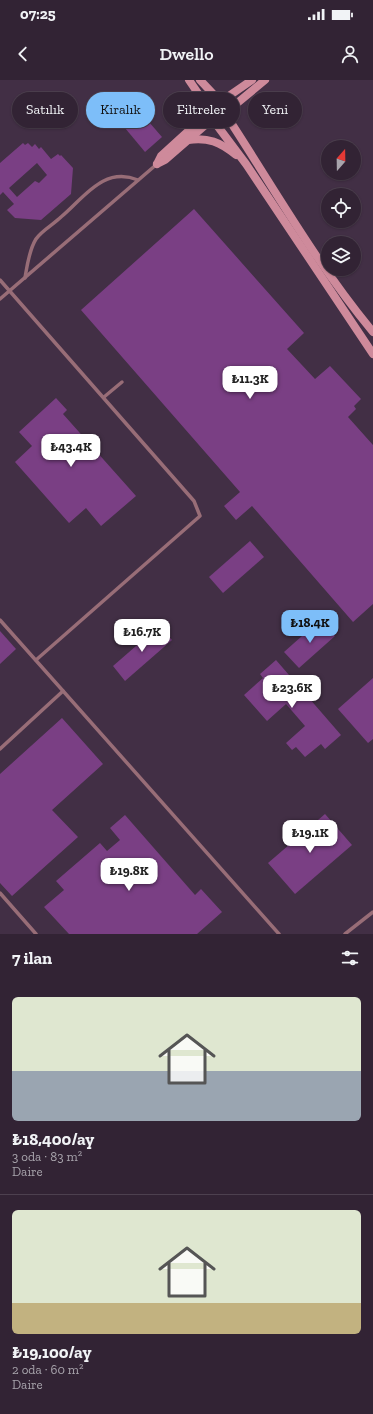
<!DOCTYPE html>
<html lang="tr">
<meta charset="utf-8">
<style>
body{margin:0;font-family:"Zilla Slab",serif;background:#3d2f40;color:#f1f3f6;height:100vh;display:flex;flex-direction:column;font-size:15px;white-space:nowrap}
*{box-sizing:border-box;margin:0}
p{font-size:13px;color:#a8a4ac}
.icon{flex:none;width:22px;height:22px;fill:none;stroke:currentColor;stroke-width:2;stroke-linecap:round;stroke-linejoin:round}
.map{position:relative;height:854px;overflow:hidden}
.sheet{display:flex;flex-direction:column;background:#322334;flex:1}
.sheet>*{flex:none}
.banner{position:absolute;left:12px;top:12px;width:349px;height:36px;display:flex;gap:8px}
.needle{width:26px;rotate:20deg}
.fabs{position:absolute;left:321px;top:60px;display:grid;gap:8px}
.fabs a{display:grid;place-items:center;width:40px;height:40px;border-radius:50%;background:#322334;box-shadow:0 1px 3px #0004,0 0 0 1px #4d404f;font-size:20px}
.price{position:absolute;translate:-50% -34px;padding:0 9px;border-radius:8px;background:#fff;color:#222;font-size:13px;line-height:26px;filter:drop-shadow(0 1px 2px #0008)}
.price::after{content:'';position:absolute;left:50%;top:24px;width:12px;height:9px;margin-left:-6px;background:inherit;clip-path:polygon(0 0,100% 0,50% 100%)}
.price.on{background:#7dbef9;color:#111}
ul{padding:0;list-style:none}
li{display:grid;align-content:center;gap:8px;height:212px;padding:0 12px}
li+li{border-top:1px solid #4d404f}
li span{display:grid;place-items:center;height:124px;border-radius:6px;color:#555}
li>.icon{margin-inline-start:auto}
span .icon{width:72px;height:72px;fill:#fffc;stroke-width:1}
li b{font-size:17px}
h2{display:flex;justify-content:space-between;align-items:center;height:48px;padding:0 12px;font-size:17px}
.chip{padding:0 14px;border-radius:18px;background:#322334;box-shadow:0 1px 3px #0004,0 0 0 1px #4d404f;font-size:14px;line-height:36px}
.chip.on{background:#7dbef9;color:#111}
.status{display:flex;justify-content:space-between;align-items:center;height:28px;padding:0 20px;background:#322334;direction:ltr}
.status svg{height:11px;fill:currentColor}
header{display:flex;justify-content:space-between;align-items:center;height:52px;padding:0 12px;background:#322334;font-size:18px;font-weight:600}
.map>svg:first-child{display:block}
</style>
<div class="status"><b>07:25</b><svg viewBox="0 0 49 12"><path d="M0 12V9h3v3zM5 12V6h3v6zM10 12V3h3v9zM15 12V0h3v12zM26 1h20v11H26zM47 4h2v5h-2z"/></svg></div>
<header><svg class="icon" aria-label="back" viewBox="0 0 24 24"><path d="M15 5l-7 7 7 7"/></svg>Dwello<svg class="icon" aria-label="person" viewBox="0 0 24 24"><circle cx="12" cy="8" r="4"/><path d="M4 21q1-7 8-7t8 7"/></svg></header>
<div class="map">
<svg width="373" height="854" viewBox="0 0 373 854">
<rect width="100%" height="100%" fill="#422f45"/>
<g fill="#7a3f84" fill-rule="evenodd">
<path d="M142,34L162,57L145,72L125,48Z"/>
<path d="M23,63L25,65L28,63L32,67L35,64L39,69L41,67L51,79L58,74L60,76L61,75L73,88L71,114L41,140L15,138L7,130L14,124L3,112L0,115V83ZM37,83L47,95L39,103L35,101L17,117L9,108Z"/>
<path d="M194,129L304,253L287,269L315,299L330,286L361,319L354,326L356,329L348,337L373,365V524L353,542L252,426L236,440L224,426L240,412L81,230Z"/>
<path d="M56,318L67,330L63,334L136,416L101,446L86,428L69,443L15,382L32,366L19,352Z"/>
<path d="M250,461L264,477L223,513L209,497Z"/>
<path d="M320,540L335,556L299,588L284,572Z"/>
<path d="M159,546L172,560L125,601L113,586Z"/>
<path d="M0,551L16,569L0,584Z"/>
<path d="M276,580L341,655L325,669L321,664L305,677L296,667L292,670L286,663L305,646L286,624L267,641L244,615L263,598L260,594Z"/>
<path d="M373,598V659L368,663L338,629Z"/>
<path d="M62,638L103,684L52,730L78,757L12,816L0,803V694Z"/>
<path d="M325,734L352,765L295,814L268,783Z"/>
<path d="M125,735L195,815L201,809L222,832L197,854H69L44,827L64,810L56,801L100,763L107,771L120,760L110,748Z"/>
</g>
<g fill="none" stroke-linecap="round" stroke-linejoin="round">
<g stroke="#986d77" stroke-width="3.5">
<path d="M25,198C27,186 29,170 36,159C41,151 54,144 61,137C84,118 103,86 138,100"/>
<path d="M0,200L194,421L200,436L36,580"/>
<path d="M0,219L157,84"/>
<path d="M104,317L122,302"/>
<path d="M0,540L279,854"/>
<path d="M0,669L63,611"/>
<path d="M0,813L36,854"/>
<path d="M345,854L373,832"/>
</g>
<g stroke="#ce8a9b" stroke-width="8">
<path d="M189,0L206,25"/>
<path d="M200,0L217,18"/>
<circle cx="218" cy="31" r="13"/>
<path d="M223,20L252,0"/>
<path d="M230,29L265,0"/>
<path d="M228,38C275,110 318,186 373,252"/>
<path d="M216,44L246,84L373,274"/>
<path d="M188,60C208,57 220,62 236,75"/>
<path d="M157,84L161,76L206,35"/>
<path d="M157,84L165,80L210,41"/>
</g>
</g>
</svg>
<div class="fabs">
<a><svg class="needle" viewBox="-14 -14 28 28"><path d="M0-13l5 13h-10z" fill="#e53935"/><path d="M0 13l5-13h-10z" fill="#a8a4ac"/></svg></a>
<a><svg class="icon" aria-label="locate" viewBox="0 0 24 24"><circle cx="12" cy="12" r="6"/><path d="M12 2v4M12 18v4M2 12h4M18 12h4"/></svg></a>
<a><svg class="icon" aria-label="layers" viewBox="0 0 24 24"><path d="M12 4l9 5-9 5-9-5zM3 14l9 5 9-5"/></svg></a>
</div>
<b class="price" style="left:250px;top:320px">₺11.3K</b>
<b class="price" style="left:71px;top:388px">₺43.4K</b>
<b class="price on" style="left:310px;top:564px">₺18.4K</b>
<b class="price" style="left:142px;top:573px">₺16.7K</b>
<b class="price" style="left:292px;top:629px">₺23.6K</b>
<b class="price" style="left:310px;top:774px">₺19.1K</b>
<b class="price" style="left:129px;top:812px">₺19.8K</b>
<div class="banner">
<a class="chip">Satılık</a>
<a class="chip on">Kiralık</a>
<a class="chip">Filtreler</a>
<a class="chip">Yeni</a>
</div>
</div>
<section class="sheet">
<h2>7 ilan<svg class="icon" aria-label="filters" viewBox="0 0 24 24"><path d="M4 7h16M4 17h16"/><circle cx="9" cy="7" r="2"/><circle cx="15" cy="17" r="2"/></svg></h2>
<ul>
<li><span style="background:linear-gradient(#dfe7d0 60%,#9aa5b1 0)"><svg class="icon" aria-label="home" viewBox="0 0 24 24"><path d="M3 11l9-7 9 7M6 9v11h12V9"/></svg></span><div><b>₺18,400/ay</b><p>3 oda · 83 m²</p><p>Daire</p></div></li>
<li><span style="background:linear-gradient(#dfe7d0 75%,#c2b280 0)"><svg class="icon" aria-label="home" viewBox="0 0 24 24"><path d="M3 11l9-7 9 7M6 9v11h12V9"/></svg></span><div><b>₺19,100/ay</b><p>2 oda · 60 m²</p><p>Daire</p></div></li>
</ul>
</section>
